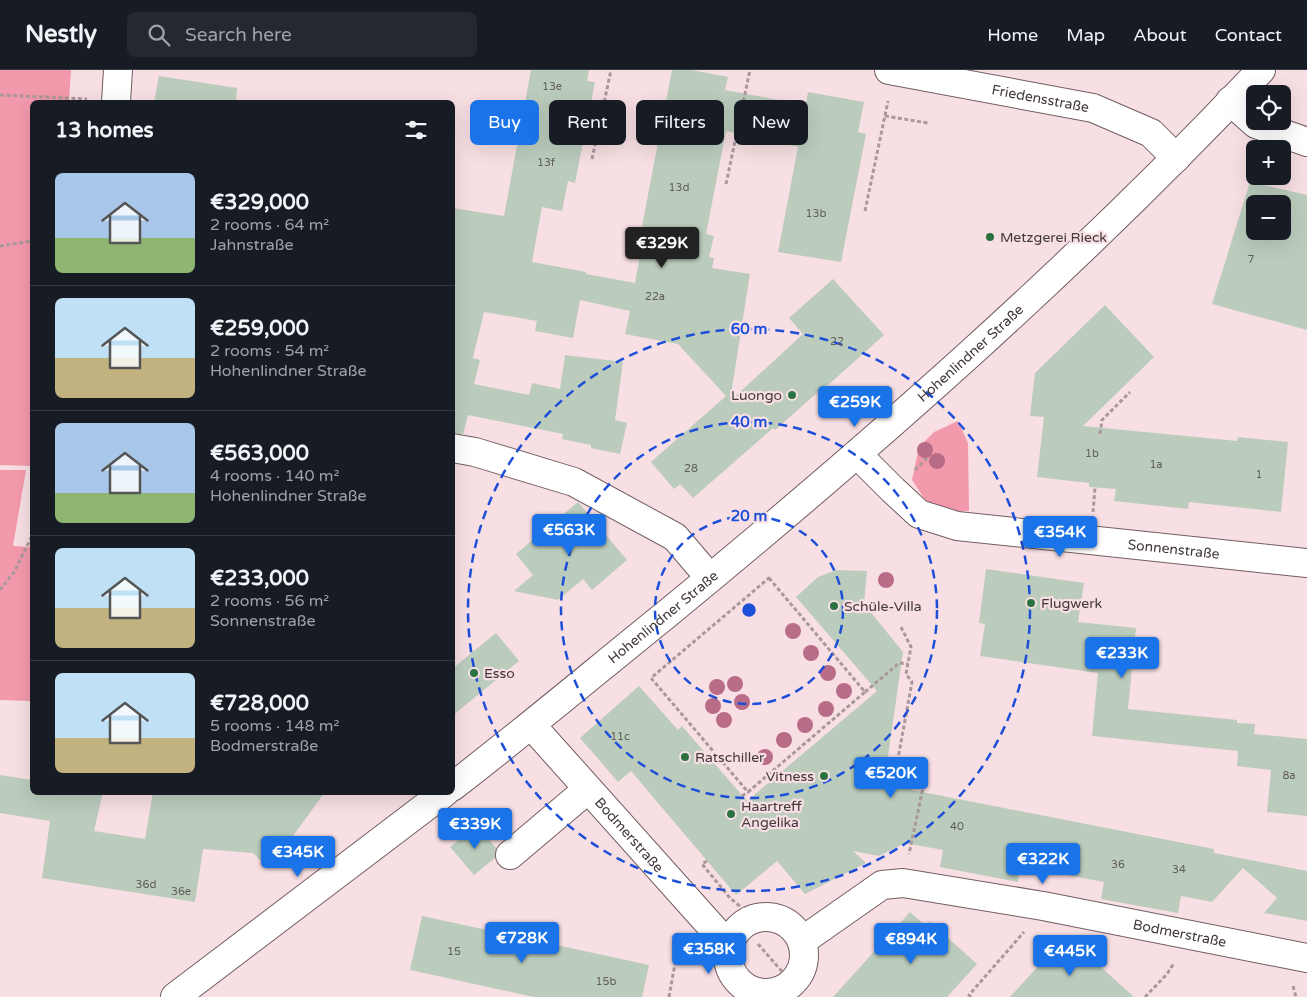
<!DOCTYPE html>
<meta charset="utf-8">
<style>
body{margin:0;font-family:"Varela Round",sans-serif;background:#242831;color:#f1f3f6;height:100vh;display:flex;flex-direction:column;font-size:19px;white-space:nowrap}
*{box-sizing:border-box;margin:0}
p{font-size:16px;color:#9ea1a6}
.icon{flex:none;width:28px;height:28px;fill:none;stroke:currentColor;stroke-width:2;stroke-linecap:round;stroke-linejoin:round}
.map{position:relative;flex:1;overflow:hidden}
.drawer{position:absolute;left:30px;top:30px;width:425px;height:695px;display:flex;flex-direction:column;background:#171b24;border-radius:8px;box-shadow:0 5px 20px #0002}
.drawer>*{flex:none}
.top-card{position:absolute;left:470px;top:30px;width:475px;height:45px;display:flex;gap:10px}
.controls{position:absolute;left:1246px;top:15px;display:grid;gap:10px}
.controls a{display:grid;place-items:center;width:45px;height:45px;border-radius:8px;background:#171b24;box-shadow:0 5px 20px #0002;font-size:25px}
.price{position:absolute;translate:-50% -42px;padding:0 11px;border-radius:5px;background:#1a73e8;color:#fff;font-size:16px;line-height:32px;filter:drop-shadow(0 1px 2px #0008)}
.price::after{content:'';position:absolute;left:50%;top:30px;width:15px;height:11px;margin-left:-8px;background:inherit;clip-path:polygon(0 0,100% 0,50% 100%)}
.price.selected{background:#222;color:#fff}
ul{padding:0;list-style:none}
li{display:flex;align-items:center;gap:15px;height:125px;padding:0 25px}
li+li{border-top:1px solid #363941}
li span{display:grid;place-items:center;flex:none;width:140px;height:100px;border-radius:8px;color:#555}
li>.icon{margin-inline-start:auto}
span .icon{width:60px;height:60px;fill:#fffc;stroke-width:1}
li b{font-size:21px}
h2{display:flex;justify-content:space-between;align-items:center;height:60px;padding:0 25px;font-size:21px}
.pill{padding:0 18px;border-radius:8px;background:#171b24;box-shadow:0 5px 20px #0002;font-size:18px;line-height:45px}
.pill.selected{background:#1a73e8;color:#fff}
header{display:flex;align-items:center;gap:30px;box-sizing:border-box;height:70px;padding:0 25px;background:#171b24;border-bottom:1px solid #363941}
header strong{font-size:24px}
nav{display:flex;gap:28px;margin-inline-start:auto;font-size:18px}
.search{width:350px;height:45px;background:#242831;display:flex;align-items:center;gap:12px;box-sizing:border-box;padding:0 18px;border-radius:8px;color:#9ea1a6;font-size:19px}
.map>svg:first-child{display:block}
</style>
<header>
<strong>Nestly</strong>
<div class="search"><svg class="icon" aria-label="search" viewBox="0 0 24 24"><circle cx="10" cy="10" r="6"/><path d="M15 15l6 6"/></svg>Search here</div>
<nav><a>Home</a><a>Map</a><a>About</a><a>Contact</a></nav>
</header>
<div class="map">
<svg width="1307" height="927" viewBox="0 0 1307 927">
<rect width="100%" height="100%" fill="#f7dfe3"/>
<g fill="#f399ac">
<path d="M0,0H71L69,32H32V396L0,395Z"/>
<path d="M958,351L968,373L969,441L933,442L912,410L919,377L934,362Z"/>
<path d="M0,400H26L13,476L32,477V631L0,630Z"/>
</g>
<g fill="#bbccbd" fill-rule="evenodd">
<path d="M531,0H589L587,11L595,12L575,113L568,111L562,141L542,137L532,192L586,202V204L635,213L645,157L642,156L672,0H692L728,7L725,20L806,35L808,22L864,32L858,62L866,64L841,192L778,182L798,77L726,61L706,164L714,166L709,187L714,188L712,198L750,204L730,331L803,264L789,248L833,209L884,265L827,316L826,315L775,360L773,358L693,428L680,414L674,419L651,392L726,326L678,274L625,264L630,241L580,230L573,268L535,261L537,251L484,242L473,288L480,290L474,314L529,325L532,313L560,319L565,285L623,292L615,350L627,353L620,384L591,378V375L562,369L563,364L468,345L463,364L452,363V138L504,146Z"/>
<path d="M159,6L237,18L236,32H154Z"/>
<path d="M1250,112L1307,125V260L1212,234ZM1255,134H1282V161H1255Z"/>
<path d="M1105,235L1154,287L1083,356L1237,371L1238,367L1288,372L1281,442L1189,432L1188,439L1114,431L1116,419L1089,417V413L1037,407L1044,347L1030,346L1035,303Z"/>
<path d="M578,432L627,490L592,520L583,509L558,530L514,521L533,505L516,484Z"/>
<path d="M986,499L1084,513L1078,552L1136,558L1128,639L1237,650V653L1255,654L1254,664L1307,669V746L1267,742L1271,700L1237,696L1238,681L1092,666L1098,603L980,586L985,554L979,553Z"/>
<path d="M836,500L867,501L864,534L903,582L885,707L914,711L912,720L1214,779V783L1307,801V851L1264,843L1277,828L1243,798L1212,832L1181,826L1178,843L1101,829L1104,812L1020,796L1018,812L940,797L943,780L905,773L879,786L853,781L866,793L805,824L777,791L736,825L631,701L618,712L580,668L639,616L678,660L682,656L747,731L877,621L796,527L818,507Z"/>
<path d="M496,563L519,591L452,646V599Z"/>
<path d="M0,705L32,710V722H103L94,761L145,769L153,722H325L277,788L274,784L264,794L253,783L203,779L195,832L42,808L50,751L0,743Z"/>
<path d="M477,755L496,778L495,788L474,805L450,777Z"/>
<path d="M910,842L928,858L929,851L977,894L947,927H833Z"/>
<path d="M422,846L649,895L642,927H534L410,900Z"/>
<path d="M1062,870L1068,876L1072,871L1134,927H1010Z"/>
</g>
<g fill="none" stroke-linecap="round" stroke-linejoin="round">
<defs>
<g id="minor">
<path id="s1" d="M889,0L1093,38L1151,63L1176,88"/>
<path d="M1230,31L1256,54L1307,72"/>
<path d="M116,32L118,0"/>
<path d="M452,378L475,382L574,412L675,467L710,508"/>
<path id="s2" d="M857,384L893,420L919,444L957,456L1307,493"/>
<path id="s3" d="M532,656L728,875"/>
<path id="s4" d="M452,717C526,660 596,601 668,543C875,373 1077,195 1261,0"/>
<path d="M510,785L588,719"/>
<circle cx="766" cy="885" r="38"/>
<path id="s5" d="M802,871L882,815L903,813L1043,836L1307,888"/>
<path d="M175,927L445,722"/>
</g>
</defs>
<use href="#minor" stroke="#735e62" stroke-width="30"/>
<g stroke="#aa989b" stroke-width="3" stroke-dasharray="4 2.5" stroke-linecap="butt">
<path d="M0,25L87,29"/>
<path d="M885,46L928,53"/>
<path d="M592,89L611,0"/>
<path d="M726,114L750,0"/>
<path d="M865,141L888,31"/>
<path d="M0,176L32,171"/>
<path d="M1100,364L1102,350L1130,322"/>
<path d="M915,400L929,386"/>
<path d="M1093,442L1095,418"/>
<path d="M769,508L865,622L748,722L651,608Z"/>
<path d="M0,520L14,502L32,466"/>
<path d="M901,557L911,577L906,604L912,612L897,694L927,699L909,784"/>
<path d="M865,622L899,593L908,594"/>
<path d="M742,726L748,722"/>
<path d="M707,791L702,794L730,828L754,848"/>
<path d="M758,874L792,913"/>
<path d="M1293,916L1296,927"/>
<path d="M669,927L680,866"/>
<path d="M971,927L969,925L1024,862"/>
<path d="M1145,927L1167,904L1174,893"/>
</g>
<use href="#minor" stroke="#fff" stroke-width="28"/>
</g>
<g fill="#b96c87">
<circle cx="925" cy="380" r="8"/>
<circle cx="937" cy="391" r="8"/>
<circle cx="886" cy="510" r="8"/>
<circle cx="793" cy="561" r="8"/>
<circle cx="811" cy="583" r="8"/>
<circle cx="828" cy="603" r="8"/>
<circle cx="735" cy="614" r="8"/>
<circle cx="717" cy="617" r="8"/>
<circle cx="844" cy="621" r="8"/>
<circle cx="742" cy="632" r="8"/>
<circle cx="713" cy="636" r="8"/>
<circle cx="826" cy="639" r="8"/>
<circle cx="724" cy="650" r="8"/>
<circle cx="805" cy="655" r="8"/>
<circle cx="784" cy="670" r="8"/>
<circle cx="765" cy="687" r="8"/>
</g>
<g fill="none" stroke="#1d4ed8" stroke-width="2.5" stroke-dasharray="9 6">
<circle cx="749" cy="540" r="94"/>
<circle cx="749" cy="540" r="188"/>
<circle cx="749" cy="540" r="281"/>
</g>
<g fill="#2a723f" stroke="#f7dfe3" stroke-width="2">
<circle cx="990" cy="167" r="5"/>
<circle cx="792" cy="325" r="5"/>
<circle cx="1031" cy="533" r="5"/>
<circle cx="834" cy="536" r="5"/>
<circle cx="474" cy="603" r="5"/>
<circle cx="685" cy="687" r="5"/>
<circle cx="824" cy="706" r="5"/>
<circle cx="731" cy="744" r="5"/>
</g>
<g text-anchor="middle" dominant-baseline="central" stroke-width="4.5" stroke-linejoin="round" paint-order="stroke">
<g font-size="11" fill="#605d5b">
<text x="552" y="16">13e</text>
<text x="546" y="92">13f</text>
<text x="679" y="117">13d</text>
<text x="816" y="143">13b</text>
<text x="1251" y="189">7</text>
<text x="655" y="226">22a</text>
<text x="837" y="271">22</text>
<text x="1092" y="383">1b</text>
<text x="1156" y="394">1a</text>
<text x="691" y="398">28</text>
<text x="1259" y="404">1</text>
<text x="620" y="666">11c</text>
<text x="1289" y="705">8a</text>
<text x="957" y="756">40</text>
<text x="1118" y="794">36</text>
<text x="1179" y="799">34</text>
<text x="146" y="814">36d</text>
<text x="181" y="821">36e</text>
<text x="454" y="881">15</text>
<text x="606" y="911">15b</text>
</g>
<g font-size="14" fill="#42383a" stroke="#f7dfe3">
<text stroke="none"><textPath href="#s1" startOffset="154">Friedensstraße</textPath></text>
<text stroke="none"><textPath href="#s4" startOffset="676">Hohenlindner Straße</textPath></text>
<text stroke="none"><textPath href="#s2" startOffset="344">Sonnenstraße</textPath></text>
<text stroke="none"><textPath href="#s4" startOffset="271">Hohenlindner Straße</textPath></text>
<text stroke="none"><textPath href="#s3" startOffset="146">Bodmerstraße</textPath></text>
<text stroke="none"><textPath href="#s5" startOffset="400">Bodmerstraße</textPath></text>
</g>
<g font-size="14" fill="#42383a" stroke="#f7dfe3" text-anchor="start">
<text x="1000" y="167">Metzgerei Rieck</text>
<text x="782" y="325" text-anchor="end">Luongo</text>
<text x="1041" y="533">Flugwerk</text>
<text x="844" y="536">Schüle-Villa</text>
<text x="484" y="603">Esso</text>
<text x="695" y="687">Ratschiller</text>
<text x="814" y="706" text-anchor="end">Vitness</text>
<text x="741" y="736">Haartreff<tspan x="741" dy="16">Angelika</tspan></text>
</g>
</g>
<circle cx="749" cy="540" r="8" fill="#1d4ed8" stroke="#f7dfe3" stroke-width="2.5"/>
<g font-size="15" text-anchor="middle" font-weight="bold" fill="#1d4ed8" stroke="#f7dfe3" stroke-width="4.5" stroke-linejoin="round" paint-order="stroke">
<text x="749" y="264">60 m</text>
<text x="749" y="357">40 m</text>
<text x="749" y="451">20 m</text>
</g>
</svg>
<div class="controls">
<a><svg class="icon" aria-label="locate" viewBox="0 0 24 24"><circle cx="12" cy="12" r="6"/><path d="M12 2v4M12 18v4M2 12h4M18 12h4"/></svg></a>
<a>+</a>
<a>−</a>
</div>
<b class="price selected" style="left:662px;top:199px">€329K</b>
<b class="price" style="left:855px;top:358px">€259K</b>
<b class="price" style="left:569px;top:486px">€563K</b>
<b class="price" style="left:1060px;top:488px">€354K</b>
<b class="price" style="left:1122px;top:609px">€233K</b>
<b class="price" style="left:891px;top:729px">€520K</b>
<b class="price" style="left:475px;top:780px">€339K</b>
<b class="price" style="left:298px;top:808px">€345K</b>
<b class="price" style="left:1043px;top:815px">€322K</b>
<b class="price" style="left:522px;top:894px">€728K</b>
<b class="price" style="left:911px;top:895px">€894K</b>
<b class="price" style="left:709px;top:905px">€358K</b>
<b class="price" style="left:1070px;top:907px">€445K</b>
<div class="top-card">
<a class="pill selected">Buy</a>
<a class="pill">Rent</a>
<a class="pill">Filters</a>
<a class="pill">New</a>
</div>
<section class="drawer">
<h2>13 homes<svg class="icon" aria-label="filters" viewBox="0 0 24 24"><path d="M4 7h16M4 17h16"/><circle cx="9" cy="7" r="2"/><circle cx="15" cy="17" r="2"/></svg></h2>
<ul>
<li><span style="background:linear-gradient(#a9c7e8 65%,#8fb573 0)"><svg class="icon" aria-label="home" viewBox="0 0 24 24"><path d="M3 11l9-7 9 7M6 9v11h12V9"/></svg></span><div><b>€329,000</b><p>2 rooms · 64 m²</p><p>Jahnstraße</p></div></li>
<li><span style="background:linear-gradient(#bfe0f5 60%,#c2b280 0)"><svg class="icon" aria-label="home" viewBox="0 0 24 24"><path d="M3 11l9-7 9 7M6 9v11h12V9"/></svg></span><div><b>€259,000</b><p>2 rooms · 54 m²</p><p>Hohenlindner Straße</p></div></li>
<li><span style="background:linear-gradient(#a9c7e8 70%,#8fb573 0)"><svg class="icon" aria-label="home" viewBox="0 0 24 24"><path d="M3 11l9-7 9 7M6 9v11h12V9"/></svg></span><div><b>€563,000</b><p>4 rooms · 140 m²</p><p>Hohenlindner Straße</p></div></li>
<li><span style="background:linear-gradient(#bfe0f5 60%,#c2b280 0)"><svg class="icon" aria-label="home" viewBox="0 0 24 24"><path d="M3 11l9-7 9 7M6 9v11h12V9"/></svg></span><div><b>€233,000</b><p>2 rooms · 56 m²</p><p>Sonnenstraße</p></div></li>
<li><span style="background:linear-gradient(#bfe0f5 65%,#c2b280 0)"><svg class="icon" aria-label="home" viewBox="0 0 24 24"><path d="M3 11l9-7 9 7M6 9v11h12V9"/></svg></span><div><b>€728,000</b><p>5 rooms · 148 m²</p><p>Bodmerstraße</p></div></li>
</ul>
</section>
</div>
